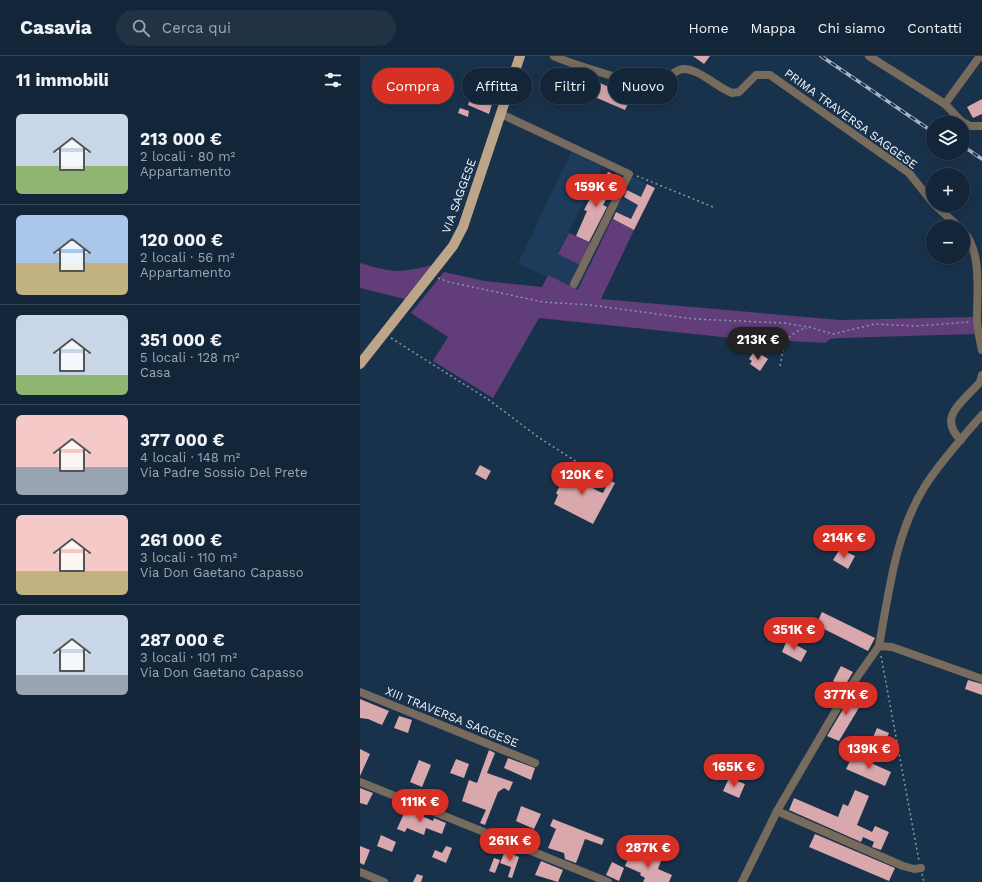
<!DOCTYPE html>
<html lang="it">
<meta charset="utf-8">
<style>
body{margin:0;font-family:"Work Sans",sans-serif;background:#203244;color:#f1f3f6;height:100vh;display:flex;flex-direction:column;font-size:15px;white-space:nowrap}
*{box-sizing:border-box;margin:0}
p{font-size:13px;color:#9da5ae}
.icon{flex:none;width:22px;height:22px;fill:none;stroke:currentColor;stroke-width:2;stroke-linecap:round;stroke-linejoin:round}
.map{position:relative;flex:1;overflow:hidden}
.side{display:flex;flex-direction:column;background:#132639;width:360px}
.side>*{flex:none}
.banner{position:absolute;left:12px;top:12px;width:380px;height:36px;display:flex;gap:8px}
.controls{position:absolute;left:566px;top:60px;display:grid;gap:8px}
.controls a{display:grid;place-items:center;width:44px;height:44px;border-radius:50%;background:#132639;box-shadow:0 2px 10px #0003,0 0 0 1px #324353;font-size:20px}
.price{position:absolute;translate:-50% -34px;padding:0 9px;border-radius:14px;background:#d93025;color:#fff;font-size:13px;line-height:26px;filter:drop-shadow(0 1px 2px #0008)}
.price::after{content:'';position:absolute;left:50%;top:24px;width:12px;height:9px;margin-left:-6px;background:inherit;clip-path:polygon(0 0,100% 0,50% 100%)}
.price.on{background:#222;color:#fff}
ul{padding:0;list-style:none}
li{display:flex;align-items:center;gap:12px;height:100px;padding:0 16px}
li+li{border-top:1px solid #324353}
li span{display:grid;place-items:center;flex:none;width:112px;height:80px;border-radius:6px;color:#555}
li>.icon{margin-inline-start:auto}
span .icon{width:48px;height:48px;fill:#fffc;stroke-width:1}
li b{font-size:17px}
h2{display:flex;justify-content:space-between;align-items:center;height:48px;padding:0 16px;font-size:17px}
.tag{padding:0 14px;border-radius:18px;background:#132639;box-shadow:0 2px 10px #0003,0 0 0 1px #324353;font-size:14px;line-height:36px}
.tag.on{background:#d93025;color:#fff}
header{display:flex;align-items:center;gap:24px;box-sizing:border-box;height:56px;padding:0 20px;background:#132639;border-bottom:1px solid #324353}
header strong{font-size:19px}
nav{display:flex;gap:22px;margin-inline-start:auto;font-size:14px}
.search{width:280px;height:36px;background:#203244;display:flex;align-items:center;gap:10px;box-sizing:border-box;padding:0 14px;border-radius:22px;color:#9da5ae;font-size:15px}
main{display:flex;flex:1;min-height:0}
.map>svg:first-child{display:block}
</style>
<header>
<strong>Casavia</strong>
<div class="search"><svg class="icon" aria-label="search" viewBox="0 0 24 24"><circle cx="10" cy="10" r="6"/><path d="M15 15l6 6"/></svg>Cerca qui</div>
<nav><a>Home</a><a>Mappa</a><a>Chi siamo</a><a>Contatti</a></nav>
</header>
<main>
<section class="side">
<h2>11 immobili<svg class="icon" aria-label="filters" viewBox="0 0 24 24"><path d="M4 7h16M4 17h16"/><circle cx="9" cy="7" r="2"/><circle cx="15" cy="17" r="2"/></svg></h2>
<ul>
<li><span style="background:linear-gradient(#c9d6e8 65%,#8fb573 0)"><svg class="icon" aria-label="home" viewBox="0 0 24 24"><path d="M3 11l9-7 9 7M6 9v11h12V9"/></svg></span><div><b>213 000 €</b><p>2 locali · 80 m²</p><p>Appartamento</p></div></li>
<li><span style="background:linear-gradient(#a9c7e8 60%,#c2b280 0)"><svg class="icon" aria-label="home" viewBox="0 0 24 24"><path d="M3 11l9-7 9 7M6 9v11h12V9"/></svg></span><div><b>120 000 €</b><p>2 locali · 56 m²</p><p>Appartamento</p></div></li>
<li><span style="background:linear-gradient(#c9d6e8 75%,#8fb573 0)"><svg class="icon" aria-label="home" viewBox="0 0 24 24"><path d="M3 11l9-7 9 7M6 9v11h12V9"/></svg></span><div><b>351 000 €</b><p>5 locali · 128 m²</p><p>Casa</p></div></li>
<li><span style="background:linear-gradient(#f6c9c9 65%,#9aa5b1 0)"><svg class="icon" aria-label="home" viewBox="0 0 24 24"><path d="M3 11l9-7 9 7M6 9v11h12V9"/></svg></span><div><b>377 000 €</b><p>4 locali · 148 m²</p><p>Via Padre Sossio Del Prete</p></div></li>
<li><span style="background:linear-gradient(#f6c9c9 70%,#c2b280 0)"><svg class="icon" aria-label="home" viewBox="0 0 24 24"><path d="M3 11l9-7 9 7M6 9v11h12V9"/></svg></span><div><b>261 000 €</b><p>3 locali · 110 m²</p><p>Via Don Gaetano Capasso</p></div></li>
<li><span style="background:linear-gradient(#c9d6e8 75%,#9aa5b1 0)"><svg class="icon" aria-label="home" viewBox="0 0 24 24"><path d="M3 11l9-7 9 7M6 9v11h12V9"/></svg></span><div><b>287 000 €</b><p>3 locali · 101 m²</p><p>Via Don Gaetano Capasso</p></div></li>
</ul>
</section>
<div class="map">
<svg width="622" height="826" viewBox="0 0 622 826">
<rect width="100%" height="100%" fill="#19324c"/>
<g fill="#1d3b5b">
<path d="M211,96L242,110L198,197L229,213L218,234L158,208Z"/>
<path d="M273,121L295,132L274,174L252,163Z"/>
</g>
<g fill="#613d79">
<path d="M252,163L274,174L241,243L480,264L613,261L615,278L480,282L470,283L465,287L372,282L179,262L133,342L73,305L88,281L51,257L84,216L125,225L182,231L188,219L218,234Z"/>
<path d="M209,177L230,187L220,209L198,198Z"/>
<path d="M0,207C33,217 39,217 73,209L45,243L0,232Z"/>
</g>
<g fill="#d8a8ad">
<path d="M333,0H350L344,8Z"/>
<path d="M229,22L271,41L265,54L223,36Z"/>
<path d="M111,39L119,42L120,39L134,42L129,58L108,49Z"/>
<path d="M622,43V58L613,62L607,51Z"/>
<path d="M100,52L109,55L108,61L98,57Z"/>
<path d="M248,116L259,121L243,149L247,151L229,186L216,180L227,155L224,154L237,129L241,130Z"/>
<path d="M287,128L295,132L274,174L253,163L256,156L271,163L278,149L264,141L267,134L281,141Z"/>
<path d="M397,296L408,303L400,315L390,308L392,305L389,303L393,297L395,299Z"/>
<path d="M120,409L131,415L126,424L115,418Z"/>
<path d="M220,410L233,417L227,429L238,435L243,437L249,424L255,427L233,468L194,448L198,439L196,437L200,430L201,431L207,419L213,422Z"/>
<path d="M480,493L495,500L488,513L473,504Z"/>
<path d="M462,556L515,582L508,595L456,569Z"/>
<path d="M427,584L447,595L441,606L422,596Z"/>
<path d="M481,610L493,616L484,631L473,625Z"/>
<path d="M608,624L622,628V639L605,633Z"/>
<path d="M494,635L506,640L479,685L467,680Z"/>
<path d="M0,643L29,655L22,669L8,663L0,662Z"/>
<path d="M39,660L52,664L48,677L34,672Z"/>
<path d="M517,672L529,677L520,698L508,693Z"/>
<path d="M0,693L10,698L0,720Z"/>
<path d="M129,694L135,697L127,717L153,726L149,735L144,732L138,736L125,769L120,767L126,754L102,745L109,724L117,727Z"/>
<path d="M493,699L531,716L525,730L486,713Z"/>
<path d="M148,702L175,712L171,724L144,712Z"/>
<path d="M96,703L109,708L104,722L90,717Z"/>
<path d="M59,704L71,709L62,731L50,726Z"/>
<path d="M369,722L385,728L379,742L363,735Z"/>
<path d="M0,732L13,737L7,749L0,747Z"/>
<path d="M495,734L509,740L497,769L512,776L515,770L529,776L521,794L512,791L514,786L503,781L501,786L429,754L434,742L478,761L483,748L488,750Z"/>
<path d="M161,750L181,758L174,773L156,765Z"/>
<path d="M46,753L73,765L74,762L86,767L82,778L66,772L64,779L47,772L45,776L37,773Z"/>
<path d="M193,763L244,783L242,789L225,783L216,807L205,803L204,797L188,792L196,773L190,770Z"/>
<path d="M455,778L535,812L529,825L449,791Z"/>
<path d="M21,779L36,786L32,796L17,790Z"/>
<path d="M0,790L10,794L4,809L0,807Z"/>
<path d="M86,790L92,792L86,807L72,801L75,794L82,797Z"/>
<path d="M145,795L159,801L152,822L148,821L151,811L140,807Z"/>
<path d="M271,796L288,803L289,801L301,805L298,813L312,819L309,826H283L285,822L280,819L281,817L265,810Z"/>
<path d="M134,802L140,804L135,817L129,815Z"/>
<path d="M181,805L203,814L198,826L175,819Z"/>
<path d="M252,806L264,812L259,825L246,819Z"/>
<path d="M57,818L63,820L61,826H53Z"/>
</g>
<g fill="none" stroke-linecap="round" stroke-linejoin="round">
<g stroke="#8897a7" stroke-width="1.5" stroke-dasharray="2 3" stroke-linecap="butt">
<path d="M277,120L353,151"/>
<path d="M78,222L89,226L183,246L230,249L334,263L424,267L449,271L473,278L515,268L555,270L609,266"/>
<path d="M31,282L129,344L178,381L220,408"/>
<path d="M420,310C424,290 425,277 447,272"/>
<path d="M521,600L559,805"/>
<path d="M562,818L564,826"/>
</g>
<g stroke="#776b5e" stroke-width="8">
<path d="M194,0C202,5 291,33 296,31C307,28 311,14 323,13C338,12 358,32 372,37L379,36L396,19H410L549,117L573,147"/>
<path d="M509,0L585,48L601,65L610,70H622"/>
<path d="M585,48L620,0"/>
<path d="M141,58L269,118L214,228"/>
<path d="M575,149L599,171"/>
<path d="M603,175C622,195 617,235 617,263C617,273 620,284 622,294"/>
<path d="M601,384C576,361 604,345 620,326L622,319"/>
<path d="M519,590C529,536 535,478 565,430C581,405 602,382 622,359"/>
<path d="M0,636L175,707"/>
<path d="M0,726L248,826"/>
<path d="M417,755L543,810L554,813L561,812"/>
<path d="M0,816L24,826"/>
<path d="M382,826L417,755L486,637L519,590L532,591L622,623"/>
</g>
<path stroke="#bda589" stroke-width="10" d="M0,308L93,190L103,171L160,0"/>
<defs>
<g id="rail">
<path d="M461,0L573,76"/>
<path d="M603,90L622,103"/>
</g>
</defs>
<use href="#rail" stroke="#a9b5c2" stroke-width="3.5"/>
<use href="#rail" stroke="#19324c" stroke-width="2" stroke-dasharray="6" stroke-linecap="butt"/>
</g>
<g text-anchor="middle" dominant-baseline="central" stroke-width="4" stroke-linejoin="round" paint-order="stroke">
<g font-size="12" fill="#eff5fc" stroke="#19324c">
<text transform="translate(491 63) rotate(36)">PRIMA TRAVERSA SAGGESE</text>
<text transform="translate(99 140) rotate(-70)">VIA SAGGESE</text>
<text transform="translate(92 661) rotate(22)">XIII TRAVERSA SAGGESE</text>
</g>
</g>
</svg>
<div class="controls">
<a><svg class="icon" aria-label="layers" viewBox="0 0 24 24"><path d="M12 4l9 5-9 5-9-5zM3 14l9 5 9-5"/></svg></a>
<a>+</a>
<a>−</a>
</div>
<b class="price" style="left:236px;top:152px">159K €</b>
<b class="price on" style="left:398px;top:305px">213K €</b>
<b class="price" style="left:222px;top:440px">120K €</b>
<b class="price" style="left:484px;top:503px">214K €</b>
<b class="price" style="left:434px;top:595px">351K €</b>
<b class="price" style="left:486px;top:660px">377K €</b>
<b class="price" style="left:509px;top:714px">139K €</b>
<b class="price" style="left:374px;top:732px">165K €</b>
<b class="price" style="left:60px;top:767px">111K €</b>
<b class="price" style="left:150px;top:806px">261K €</b>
<b class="price" style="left:288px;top:813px">287K €</b>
<div class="banner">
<a class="tag on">Compra</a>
<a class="tag">Affitta</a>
<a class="tag">Filtri</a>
<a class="tag">Nuovo</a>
</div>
</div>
</main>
